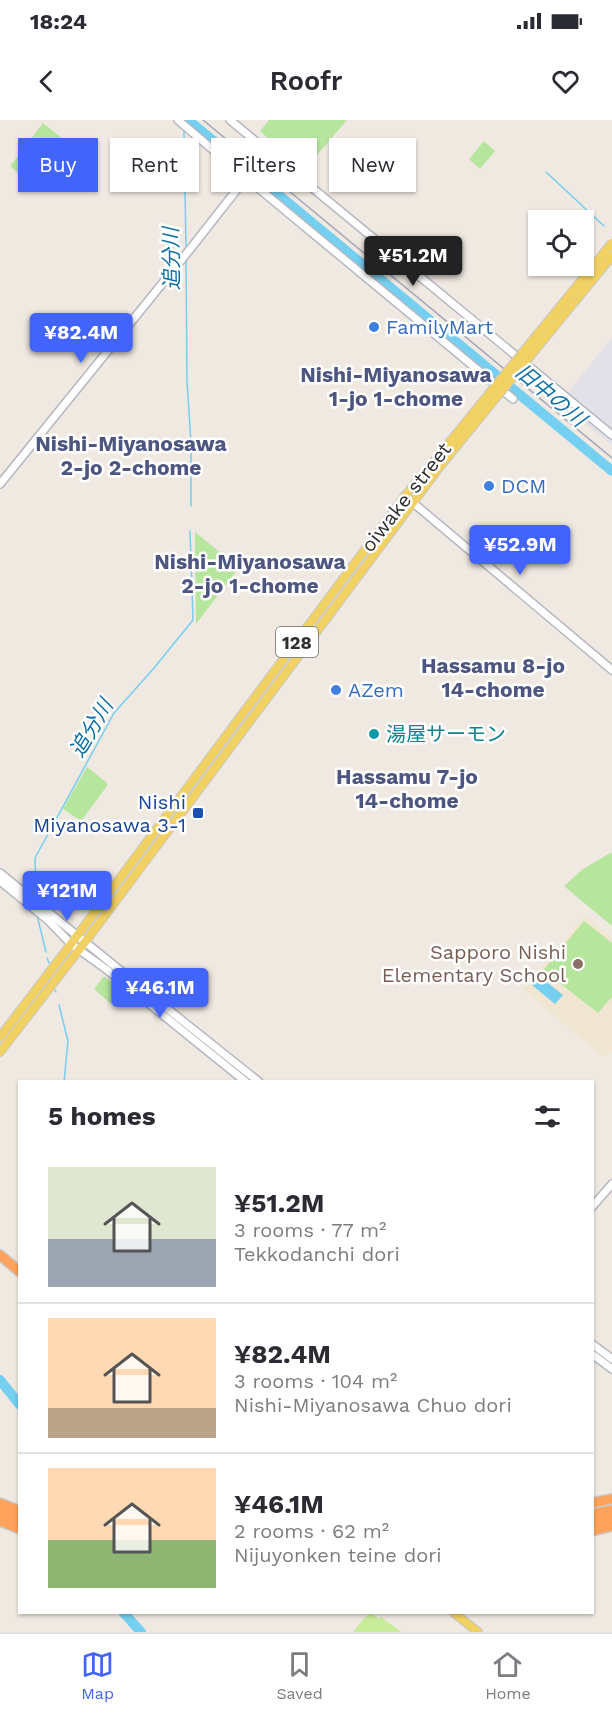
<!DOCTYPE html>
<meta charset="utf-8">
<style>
body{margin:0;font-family:"Work Sans","Noto Sans JP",sans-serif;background:#f7f7f7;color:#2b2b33;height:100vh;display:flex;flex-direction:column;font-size:22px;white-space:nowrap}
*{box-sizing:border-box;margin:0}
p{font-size:20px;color:#7c7c81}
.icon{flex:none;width:33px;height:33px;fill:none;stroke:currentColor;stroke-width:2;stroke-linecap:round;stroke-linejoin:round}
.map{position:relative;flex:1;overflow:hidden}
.sheet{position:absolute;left:18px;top:960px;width:576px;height:534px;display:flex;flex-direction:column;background:#fff;border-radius:0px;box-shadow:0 2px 4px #0004}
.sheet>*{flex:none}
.guide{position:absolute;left:18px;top:18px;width:576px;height:54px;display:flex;gap:12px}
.fabs{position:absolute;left:528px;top:90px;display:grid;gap:12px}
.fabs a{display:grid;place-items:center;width:66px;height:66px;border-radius:0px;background:#fff;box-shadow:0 2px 4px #0004;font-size:30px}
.price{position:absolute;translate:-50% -51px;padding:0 14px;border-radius:6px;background:#4264fb;color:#fff;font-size:20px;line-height:39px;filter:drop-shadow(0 2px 3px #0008)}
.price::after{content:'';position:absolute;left:50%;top:36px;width:18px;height:14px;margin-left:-9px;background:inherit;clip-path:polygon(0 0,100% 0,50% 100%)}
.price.active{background:#222;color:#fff}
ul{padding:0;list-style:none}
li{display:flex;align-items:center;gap:18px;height:150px;padding:0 30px}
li+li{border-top:2px solid #e1e1e2}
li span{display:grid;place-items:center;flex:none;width:168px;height:120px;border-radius:0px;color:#555}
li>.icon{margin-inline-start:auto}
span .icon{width:72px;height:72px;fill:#fffc;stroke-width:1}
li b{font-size:26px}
h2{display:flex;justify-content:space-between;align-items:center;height:72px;padding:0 30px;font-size:26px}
.chip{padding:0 21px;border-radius:0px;background:#fff;box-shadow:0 2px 4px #0004;font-size:21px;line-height:54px}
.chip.active{background:#4264fb;color:#fff}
.status{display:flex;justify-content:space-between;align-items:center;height:42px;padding:0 30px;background:#fff;direction:ltr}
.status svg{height:16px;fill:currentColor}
header{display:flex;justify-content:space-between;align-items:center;height:78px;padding:0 30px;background:#fff;font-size:27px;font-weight:600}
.dock{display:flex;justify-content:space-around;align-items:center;height:84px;border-top:2px solid #e1e1e2;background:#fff;font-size:16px;color:#7c7c81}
.dock a{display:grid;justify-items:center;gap:3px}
.dock .active{color:#4264fb}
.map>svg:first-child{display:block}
</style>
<div class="status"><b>18:24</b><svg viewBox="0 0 49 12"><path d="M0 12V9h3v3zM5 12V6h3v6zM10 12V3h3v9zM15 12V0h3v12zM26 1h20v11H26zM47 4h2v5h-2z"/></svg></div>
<header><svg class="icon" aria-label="back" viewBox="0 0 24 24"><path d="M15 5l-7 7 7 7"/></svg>Roofr<svg class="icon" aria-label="heart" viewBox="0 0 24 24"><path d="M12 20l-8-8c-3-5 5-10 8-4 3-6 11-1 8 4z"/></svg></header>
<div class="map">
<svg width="612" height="1512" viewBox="0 0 612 1512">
<rect width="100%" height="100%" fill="#efe9e1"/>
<path fill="#e3e1e8" d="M612,217V325L560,283Z"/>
<path fill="#f0e6d1" d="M585,796L612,818V931L608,936H602L523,869Z"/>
<g fill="#b6e59e">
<path d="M269,0H347L304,50L260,11Z"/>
<path d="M43,3L63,19L31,61H28L11,47V45Z"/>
<path d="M484,21L495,31L480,49L469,39Z"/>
<path d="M195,412L238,447V449L196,504Z"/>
<path d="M87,647L107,663V666L81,701L63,689Z"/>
<path d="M612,732V806L564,766L583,749Z"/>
<path d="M584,801L612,823V877L598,893L557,861L554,864L541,853Z"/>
<path d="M103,857H105L121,869L122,872L113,884H111L95,870V868Z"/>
</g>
<path fill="#c9ec9a" d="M369,1493H372L379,1499L381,1497L401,1512H353Z"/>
<path fill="#75cff0" d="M539,856L563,875L555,884L532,865Z"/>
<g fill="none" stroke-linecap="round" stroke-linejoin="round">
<g stroke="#75cff0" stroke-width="1.5">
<path d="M184,9L186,130"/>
<path d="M546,52L604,106"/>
<path d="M186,138L187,261L191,324V386"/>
<path d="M36,778L35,738L102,615L114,593L154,548L193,500L190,411"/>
<path d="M37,795L46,832"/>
<path d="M47,838L49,843"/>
<path d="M55,870L56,872"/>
<path d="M59,885L68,921L64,962"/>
</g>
<g stroke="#75cff0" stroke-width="10">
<path d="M188,0L612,351"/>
<path d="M0,1260L20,1285"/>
<path d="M123,1492L141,1512"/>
</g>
<defs>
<g id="secondary">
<path d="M178,0L246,58L513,279"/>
<path d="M230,0L612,315"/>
<path d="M0,364L191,128L246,58"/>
<path d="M405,376L612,550"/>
<path d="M0,753L159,882L259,962"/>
<path d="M0,761L49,801L71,824L106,849L246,962"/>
<path d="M592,1087L612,1064"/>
<path d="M592,1224L612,1239"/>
<path d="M592,1234L612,1249"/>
</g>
<g id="primary">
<path d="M0,917L71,824L405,376L435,340"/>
<path d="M0,932L85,822L441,345"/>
<path d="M453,1492L478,1512"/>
</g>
<g id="highway">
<path d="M0,1135L20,1152"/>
<path d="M0,1383L20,1391"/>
<path d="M592,1383L612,1379"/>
<path d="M0,1392L20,1400"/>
<path d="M592,1394L612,1390"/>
<path d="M0,1401L20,1409"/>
<path d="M592,1403L612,1398"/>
<path d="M592,1411L612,1406"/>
</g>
</defs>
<use href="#secondary" stroke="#b4b7c1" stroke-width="10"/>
<use href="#primary" stroke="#c9c9c9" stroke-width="10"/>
<use href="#highway" stroke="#c9c9c9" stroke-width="12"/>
<use href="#secondary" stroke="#fff" stroke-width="7"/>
<use href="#primary" stroke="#f2d163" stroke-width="8"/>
<use href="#highway" stroke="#ffa35c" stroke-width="9"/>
<path stroke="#a3a6b8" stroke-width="1.5" d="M203,0L612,338"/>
<defs>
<g id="primary-bridge">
<path d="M435,340L612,123"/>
<path d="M441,345L612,136"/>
</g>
</defs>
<use href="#primary-bridge" stroke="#c9c9c9" stroke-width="10" stroke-linecap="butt"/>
<use href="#primary-bridge" stroke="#f2d163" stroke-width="8"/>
</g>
<g fill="#3f7fe0" stroke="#fff" stroke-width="2">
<circle cx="374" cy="207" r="6"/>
<circle cx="489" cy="366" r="6"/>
<circle cx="336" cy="570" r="6"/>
</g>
<circle fill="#0f9aa8" stroke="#fff" stroke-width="2" cx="374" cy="614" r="6"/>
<rect fill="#1a4fb4" stroke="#fff" stroke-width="2" x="192" y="687" width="12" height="12" rx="3"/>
<circle fill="#8d6e63" stroke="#fff" stroke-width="2" cx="578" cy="844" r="6"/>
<g text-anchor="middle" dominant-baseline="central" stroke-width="5" stroke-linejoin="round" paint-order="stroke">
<rect fill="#fff" stroke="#6d6d6d" stroke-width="1.5" x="276" y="507" width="42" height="30" rx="4.5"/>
<g font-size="18" font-weight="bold" fill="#2e2e2e">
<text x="297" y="522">128</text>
</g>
<g font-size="20" fill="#366cbe" stroke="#fff" text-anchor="start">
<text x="386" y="207">FamilyMart</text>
<text x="501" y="366">DCM</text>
<text x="348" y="570">AZem</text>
</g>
<g font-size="20" fill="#2e2e2e" stroke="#fff">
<text transform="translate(406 377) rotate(-52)">oiwake street</text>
</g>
<g font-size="20" fill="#0d838f" stroke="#fff" text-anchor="start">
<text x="386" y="614">湯屋サーモン</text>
</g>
<g font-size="20" fill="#164399" stroke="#fff" text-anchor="end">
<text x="186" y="682">Nishi<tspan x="186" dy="23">Miyanosawa 3-1</tspan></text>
</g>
<g font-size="20" fill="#785e54" stroke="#fff" text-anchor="end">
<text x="566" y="832">Sapporo Nishi<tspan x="566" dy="23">Elementary School</tspan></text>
</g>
<g font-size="21" font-style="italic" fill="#0d6fa3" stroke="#fff">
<text transform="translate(171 139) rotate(-91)">追分川</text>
<text transform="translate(551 275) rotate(40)">旧中の川</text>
<text transform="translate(91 608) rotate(-59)">追分川</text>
</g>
<g font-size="21" font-weight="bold" fill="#4d5680" stroke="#fff">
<text x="396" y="254">Nishi-Miyanosawa<tspan x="396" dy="24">1-jo 1-chome</tspan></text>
<text x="131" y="323">Nishi-Miyanosawa<tspan x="131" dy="24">2-jo 2-chome</tspan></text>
<text x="250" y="441">Nishi-Miyanosawa<tspan x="250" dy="24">2-jo 1-chome</tspan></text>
<text x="493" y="545">Hassamu 8-jo<tspan x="493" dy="24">14-chome</tspan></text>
<text x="407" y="656">Hassamu 7-jo<tspan x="407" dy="24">14-chome</tspan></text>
</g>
</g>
</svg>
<div class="fabs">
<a><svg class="icon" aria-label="locate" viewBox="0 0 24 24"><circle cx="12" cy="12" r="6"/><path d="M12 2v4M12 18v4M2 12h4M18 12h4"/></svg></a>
</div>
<b class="price active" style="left:413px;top:167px">¥51.2M</b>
<b class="price" style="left:81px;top:244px">¥82.4M</b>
<b class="price" style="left:520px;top:456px">¥52.9M</b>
<b class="price" style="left:67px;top:802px">¥121M</b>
<b class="price" style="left:160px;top:899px">¥46.1M</b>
<div class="guide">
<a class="chip active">Buy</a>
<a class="chip">Rent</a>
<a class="chip">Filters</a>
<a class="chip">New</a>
</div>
<section class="sheet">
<h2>5 homes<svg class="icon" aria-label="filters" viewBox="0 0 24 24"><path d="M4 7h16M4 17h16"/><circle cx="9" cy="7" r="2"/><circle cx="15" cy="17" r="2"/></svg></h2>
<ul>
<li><span style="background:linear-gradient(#dfe7d0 60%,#9aa5b1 0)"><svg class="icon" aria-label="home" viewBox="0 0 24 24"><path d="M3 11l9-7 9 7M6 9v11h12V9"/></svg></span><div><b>¥51.2M</b><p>3 rooms · 77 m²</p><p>Tekkodanchi dori</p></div></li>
<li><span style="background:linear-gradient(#ffd9b3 75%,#b9a48a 0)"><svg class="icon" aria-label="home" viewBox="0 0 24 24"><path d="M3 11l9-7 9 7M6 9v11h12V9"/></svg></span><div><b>¥82.4M</b><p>3 rooms · 104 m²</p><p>Nishi-Miyanosawa Chuo dori</p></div></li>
<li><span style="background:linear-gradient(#ffd9b3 60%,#8fb573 0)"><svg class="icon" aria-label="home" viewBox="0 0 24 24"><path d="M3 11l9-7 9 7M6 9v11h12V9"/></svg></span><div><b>¥46.1M</b><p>2 rooms · 62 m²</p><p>Nijuyonken teine dori</p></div></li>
</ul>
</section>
</div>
<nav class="dock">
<a class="active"><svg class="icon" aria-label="map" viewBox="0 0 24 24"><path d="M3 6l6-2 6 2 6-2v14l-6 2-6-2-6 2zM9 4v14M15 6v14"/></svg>Map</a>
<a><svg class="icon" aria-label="saved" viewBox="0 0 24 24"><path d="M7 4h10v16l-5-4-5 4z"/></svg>Saved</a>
<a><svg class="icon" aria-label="home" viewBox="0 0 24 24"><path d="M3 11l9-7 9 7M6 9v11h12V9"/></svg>Home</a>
</nav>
